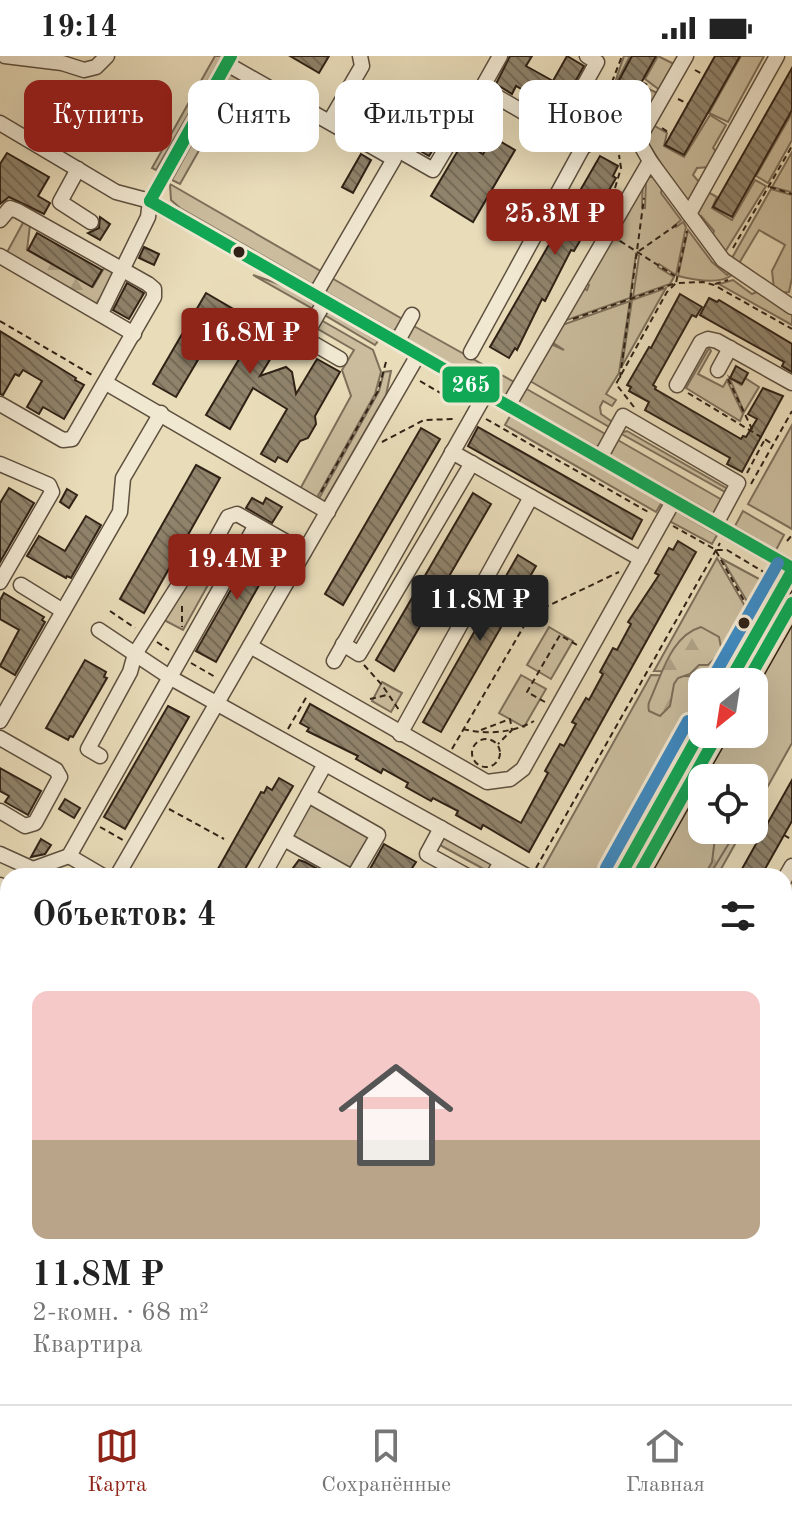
<!DOCTYPE html>
<html lang="ru">
<meta charset="utf-8">
<style>
body{margin:0;font-family:"Old Standard TT",serif;background:#f2f2f2;color:#222;height:100vh;display:flex;flex-direction:column;font-size:30px;white-space:nowrap}
*{box-sizing:border-box;margin:0}
p{font-size:26px;color:#767676}
.icon{flex:none;width:44px;height:44px;fill:none;stroke:currentColor;stroke-width:2;stroke-linecap:round;stroke-linejoin:round}
.map{position:relative;flex:1;overflow:hidden}
.sheet{position:absolute;left:0px;top:812px;width:792px;height:536px;display:flex;flex-direction:column;background:#fff;border-radius:24px 24px 0 0;box-shadow:0 8px 32px #0002}
.sheet>*{flex:none}
.hud{position:absolute;left:24px;top:24px;width:744px;height:72px;display:flex;gap:16px}
.needle{width:52px;rotate:210deg}
.buttons{position:absolute;left:688px;top:612px;display:grid;gap:16px}
.buttons a{display:grid;place-items:center;width:80px;height:80px;border-radius:16px;background:#fff;box-shadow:0 8px 32px #0002;font-size:40px}
.price{position:absolute;translate:-50% -68px;padding:0 18px;border-radius:8px;background:#8f2418;color:#fff;font-size:26px;line-height:52px;filter:drop-shadow(0 2px 4px #0008)}
.price::after{content:'';position:absolute;left:50%;top:48px;width:24px;height:18px;margin-left:-12px;background:inherit;clip-path:polygon(0 0,100% 0,50% 100%)}
.price.on{background:#222;color:#fff}
ul{padding:0;list-style:none}
li{display:grid;align-content:center;gap:16px;height:424px;padding:0 32px}
li+li{border-top:2px solid #e0e0e0}
li span{display:grid;place-items:center;height:248px;border-radius:16px;color:#555}
li>.icon{margin-inline-start:auto}
span .icon{width:144px;height:144px;fill:#fffc;stroke-width:1}
li b{font-size:34px}
h2{display:flex;justify-content:space-between;align-items:center;height:96px;padding:0 32px;font-size:34px}
.tag{padding:0 28px;border-radius:16px;background:#fff;box-shadow:0 8px 32px #0002;font-size:28px;line-height:72px}
.tag.on{background:#8f2418;color:#fff}
.status{display:flex;justify-content:space-between;align-items:center;height:56px;padding:0 40px;background:#fff;direction:ltr}
.status svg{height:22px;fill:currentColor}
.dock{display:flex;justify-content:space-around;align-items:center;height:112px;border-top:2px solid #e0e0e0;background:#fff;font-size:22px;color:#767676}
.dock a{display:grid;justify-items:center;gap:4px}
.dock .on{color:#8f2418}
.map>svg:first-child{display:block}
</style>
<div class="status"><b>19:14</b><svg viewBox="0 0 49 12"><path d="M0 12V9h3v3zM5 12V6h3v6zM10 12V3h3v9zM15 12V0h3v12zM26 1h20v11H26zM47 4h2v5h-2z"/></svg></div>
<div class="map">
<svg width="792" height="1348" viewBox="0 0 792 1348">
<defs>
<pattern id="forest-firs" width="22" height="20" patternUnits="userSpaceOnUse" patternTransform="scale(2)"><rect width="22" height="20" fill="#cabc9d"/><path d="M5 1l3.5 6h-7zM16 11l3.5 6h-7z" fill="#aea186"/></pattern>
<pattern id="building-back-hatch" width="6" height="6" patternUnits="userSpaceOnUse" patternTransform="scale(2)"><rect width="6" height="6" fill="#90836b"/><path d="M-1 5l2 2M0 0l6 6M5-1l2 2" fill="none" stroke="#766b57"/></pattern>
</defs>
<rect width="100%" height="100%" fill="#e9dcb9"/>
<filter id="stains"><feTurbulence type="fractalNoise" baseFrequency=".0025" numOctaves="4"/><feColorMatrix values="0 0 0 0 .2 0 0 0 0 .09 0 0 0 0 .02 0 0 0 .5 -.17"/></filter>
<radialGradient id="worn" r=".72"><stop offset=".6" stop-color="#630" stop-opacity="0"/><stop offset="1" stop-color="#630" stop-opacity=".3"/></radialGradient>
<g fill="#cabc9d" stroke="#7d6f5a" stroke-width="2">
<path d="M215,0H222L156,114L152,112Z"/>
<path d="M624,0H630L616,27L636,38L641,29L659,38L639,70L611,38Z"/>
<path d="M658,0L676,9L661,35L645,23Z"/>
<path d="M741,0H764L728,66L709,57Z"/>
<path d="M230,18L240,22L180,128L172,124Z"/>
<path d="M610,42L636,71L627,65L619,78L628,84L595,74Z"/>
<path d="M792,57V84L768,127L756,120Z"/>
<path d="M710,59L726,69L713,92L719,99L710,111L697,112L693,119L699,126L690,146L684,144L648,87V78L653,69L667,77L664,90L684,101Z"/>
<path d="M792,96V136H791L772,131Z"/>
<path d="M649,121H656L663,128L661,137L681,164L674,170L676,171L683,166L686,171L676,219L659,208L658,211L674,221L670,228L633,241L639,200L636,198L630,242L564,265L583,232L587,234L589,229L586,227L612,182L622,186L613,180L643,125L642,151L645,152L646,122Z"/>
<path d="M755,124L766,130L725,196L712,181L714,175L701,160L696,159L706,135L717,141L712,152L732,164Z"/>
<path d="M170,128L324,217L323,218L312,228L180,152L171,144Z"/>
<path d="M771,133L792,139V222L789,236L779,237L774,233L772,215L785,189L759,174L738,209L732,202Z"/>
<path d="M688,174L712,206L727,219L729,217L732,219C719,229 694,224 678,220Z"/>
<path d="M253,219L282,229L317,250L315,254Z"/>
<path d="M330,221L404,264L394,275L326,236Z"/>
<path d="M733,224L752,238L759,235L792,257V269L719,228Z"/>
<path d="M666,232L622,310L632,244Z"/>
<path d="M630,245L619,317L606,338L616,344L612,350L603,345L600,351L601,358L611,365V372L530,325L551,288L564,294L552,286L562,269Z"/>
<path d="M325,254L378,285L375,289L323,258Z"/>
<path d="M321,264L373,294L381,316L375,338L315,445L299,435L351,340L342,314L354,294L318,273L317,270Z"/>
<path d="M412,269L516,327L509,341L407,283Z"/>
<path d="M709,292L711,295L698,318L723,331L727,324L743,358L740,365L686,332Z"/>
<path d="M391,315L386,339L323,448L317,446L379,335L384,316Z"/>
<path d="M729,321L741,329L745,322L759,331L744,356Z"/>
<path d="M525,332L607,379L597,391L517,346Z"/>
<path d="M510,360L662,446L656,456L505,369Z"/>
<path d="M792,369V473L748,448Z"/>
<path d="M627,375L726,432L727,437L620,377Z"/>
<path d="M616,383L724,445L716,459L610,399Z"/>
<path d="M676,455L717,479L712,488L669,465Z"/>
<path d="M743,455L784,479L776,494L735,470Z"/>
<path d="M717,502L746,552L737,570L741,572L716,616L654,615Z"/>
<path d="M722,503L761,524L748,548V547Z"/>
<path d="M193,521L208,529L183,574L164,564L183,531Z"/>
<path d="M792,562V687L754,755V722H702L727,678H754V630Z"/>
<path d="M549,571L573,585L551,623L527,609Z"/>
<path d="M521,619L546,633L524,671L499,657Z"/>
<path d="M651,619L714,621L713,624L717,626H702V658L611,820H539Z"/>
<path d="M382,626L402,637L391,656L372,645Z"/>
<path d="M702,722V774H743L717,820H647Z"/>
<path d="M309,746L369,780L350,812L348,813L291,781Z"/>
<path d="M446,781L491,806L494,810L491,817L438,788Z"/>
<path d="M792,1070V1199L784,1194V1084Z"/>
<path d="M148,1340H292L287,1348H144Z"/>
<path d="M387,1340H437L438,1348H383Z"/>
</g>
<g fill="url(#forest-firs)" stroke="#7d6f5a" stroke-width="2">
<path d="M24,165L30,169L27,194L93,231L104,212L116,217L102,246L94,249L6,198Z"/>
<path d="M701,571L719,581L722,596L708,609H699L690,618L678,622L674,628L670,650L660,660L649,655C647,647 650,645 653,637C663,614 673,579 701,571Z"/>
<path d="M716,774H737L709,820H704L712,806Z"/>
</g>
<g fill="url(#building-back-hatch)" stroke="#302216" stroke-width="2">
<path d="M290,0H329L319,17Z"/>
<path d="M510,0H532L526,10L553,25L567,0L584,10L554,63L537,53L542,45L516,30L512,38L496,28Z"/>
<path d="M632,0H656L636,36L618,26Z"/>
<path d="M715,0H740L684,99L665,89Z"/>
<path d="M792,12V54L732,161L713,151Z"/>
<path d="M269,43L282,51L277,60L264,53Z"/>
<path d="M361,50L434,92L429,100L396,81H386L354,63Z"/>
<path d="M493,81L515,94L473,166L431,140L463,86L483,98Z"/>
<path d="M7,97L49,121L38,140L50,147L44,158L9,141L0,148V108Z"/>
<path d="M361,98L371,104L353,137L342,131Z"/>
<path d="M600,100L618,110L613,120L616,122L602,146L599,144L584,170L588,171L574,195L571,194L545,245L542,243L517,294L515,292L509,302L490,291Z"/>
<path d="M100,161L110,168L100,184L88,177L99,172Z"/>
<path d="M37,177L102,214L92,231L28,194Z"/>
<path d="M144,191L159,198L154,209L139,202Z"/>
<path d="M127,227L144,237L129,263L113,254Z"/>
<path d="M206,237L283,282L260,320L286,311L292,316L296,338L317,303L340,316L315,360L316,368L308,382L300,385L287,406L278,401L275,406L261,398L287,353L253,332L230,373L206,359L248,288L218,270L176,341L153,328Z"/>
<path d="M680,238L702,251L696,261L692,259L653,329L656,331L655,333L741,383L743,380L746,381L757,363L748,358L763,332L783,340L742,416L727,408L730,402L645,354L649,346L629,335L631,331L627,329L649,291L651,292Z"/>
<path d="M709,242L717,246L719,244L792,288V316L782,310L784,306L700,259Z"/>
<path d="M0,275L76,322L75,324L84,329L64,363L43,351L39,358L27,351L42,325L23,314L19,320L15,318L3,339L0,338Z"/>
<path d="M736,310L748,317L742,328L730,322Z"/>
<path d="M478,371L642,464L632,483L468,390Z"/>
<path d="M421,372L440,383L343,549L325,538Z"/>
<path d="M196,409L220,422L144,557L120,543Z"/>
<path d="M9,432L34,447L0,506V447Z"/>
<path d="M67,433L77,439L69,452L60,446Z"/>
<path d="M473,437L491,448L394,615L376,604Z"/>
<path d="M252,442L263,448L266,442L282,451L272,467L246,452Z"/>
<path d="M86,460L101,469L71,522L67,520L66,522L27,500L39,480L65,495Z"/>
<path d="M678,485L696,496L529,796L483,769L481,773L456,759L458,755L433,742L431,745L406,731L408,727L383,713L381,717L356,703L358,700L307,675L309,672L300,667L310,648L521,767L548,717L545,715L560,688L564,690L576,668L572,666L586,642L589,644L603,618L600,616L613,592L617,594L631,568L628,566L659,519L655,517L669,492L673,494Z"/>
<path d="M258,486L277,497L216,606L196,595Z"/>
<path d="M518,499L536,510L441,676L423,666Z"/>
<path d="M4,537L44,561L42,564L45,566L15,619L0,610L19,574L0,563V544Z"/>
<path d="M85,604L106,616L104,621L107,622L73,681L70,680L68,684L46,672Z"/>
<path d="M168,650L189,661L125,773L104,761Z"/>
<path d="M0,712L41,735L28,759L5,746L9,740L0,735Z"/>
<path d="M279,722L293,730L241,820H214L261,736L264,737L267,731L272,734Z"/>
<path d="M792,724V765L761,820H738Z"/>
<path d="M65,743L80,752L74,762L59,753Z"/>
<path d="M41,783L51,789L45,798L31,801Z"/>
<path d="M384,788L416,806L407,820H366Z"/>
<path d="M299,804L305,806L325,817L323,820H287Z"/>
</g>
<g fill="none" stroke-linecap="round" stroke-linejoin="round">
<defs>
<g id="minor">
<path d="M5,0L62,7L84,14L96,11L107,0"/>
<path d="M500,0L482,32L583,91"/>
<path d="M686,0L638,84L650,105L723,204L792,251"/>
<path d="M227,8L394,103L315,239"/>
<path d="M330,65L362,10L360,0"/>
<path d="M0,67L116,136L150,145L792,512"/>
<path d="M558,76L597,6L587,0"/>
<path d="M387,96L391,90L433,114L482,32"/>
<path d="M78,113L60,146L91,166"/>
<path d="M689,158L777,0"/>
<path d="M0,164L10,152L18,155L148,228L154,233V241L72,383L63,384L0,348"/>
<path d="M0,200L134,278"/>
<path d="M325,245L304,282L340,303"/>
<path d="M101,257L148,161L150,145L231,0"/>
<path d="M397,286L412,259"/>
<path d="M471,296L583,91C597,80 620,90 638,84"/>
<path d="M718,314L730,292"/>
<path d="M106,327L328,456"/>
<path d="M677,329L701,286L708,283L717,285L792,327"/>
<path d="M508,350L650,105"/>
<path d="M452,396L641,503"/>
<path d="M600,402L623,360L738,427L716,468"/>
<path d="M0,408L49,429L52,436L0,526"/>
<path d="M21,529L63,555"/>
<path d="M99,574L171,622L527,820"/>
<path d="M343,588L359,598L472,407"/>
<path d="M250,590L487,726L510,723L523,713L674,444"/>
<path d="M334,605L486,337"/>
<path d="M0,665L120,456L123,422L161,357"/>
<path d="M400,678L531,441"/>
<path d="M0,682L56,714L60,721L35,767L25,770L0,755"/>
<path d="M100,700L88,693L130,616L135,598L185,519L211,492L228,461L237,458L304,496"/>
<path d="M308,739L378,779L354,820"/>
<path d="M441,772L427,798L467,820"/>
<path d="M284,783L350,820"/>
<path d="M0,798L33,813L69,800"/>
<path d="M103,820L69,800L256,469"/>
<path d="M117,820L418,299"/>
<path d="M263,820L325,708"/>
<path d="M493,820L501,806"/>
<path d="M784,824L792,810"/>
<path d="M0,829L8,833"/>
<path d="M784,877L792,878"/>
<path d="M784,940L792,941"/>
<path d="M784,976L792,980"/>
<path d="M784,1078L792,1063"/>
<path d="M784,1212L792,1219"/>
<path d="M792,1238L789,1247L792,1253"/>
<path d="M0,1293L8,1298"/>
<path d="M0,1323L8,1328"/>
<path d="M28,1340L42,1348"/>
<path d="M83,1340L97,1348"/>
<path d="M664,1340L666,1348"/>
<path d="M725,1340L728,1348"/>
<path d="M129,1348L133,1340"/>
<path d="M607,1348L616,1340"/>
</g>
<g id="major">
<path d="M729,626L792,515"/>
<path d="M749,626L792,550"/>
<path d="M620,820L702,673"/>
<path d="M639,820L719,678"/>
<path d="M323,1348L328,1340"/>
<path d="M345,1348L350,1340"/>
</g>
</defs>
<use href="#minor" stroke="#5e503f" stroke-width="17"/>
<use href="#major" stroke="#302216" stroke-width="21"/>
<g stroke="#302216" stroke-width="2" stroke-dasharray="6 4" stroke-linecap="butt">
<path d="M695,14L704,19"/>
<path d="M642,26L651,31"/>
<path d="M609,38L634,66"/>
<path d="M678,43L688,48"/>
<path d="M615,45L616,72"/>
<path d="M662,72L671,78"/>
<path d="M594,73L622,0"/>
<path d="M770,131L792,138"/>
<path d="M615,132L621,112L619,99"/>
<path d="M597,152L607,157"/>
<path d="M620,185L675,220"/>
<path d="M733,192L792,90"/>
<path d="M639,195L679,167"/>
<path d="M715,228L728,224"/>
<path d="M573,263L676,227L687,175"/>
<path d="M0,265L92,319"/>
<path d="M620,322L644,142"/>
<path d="M728,323L753,375"/>
<path d="M420,325L463,350"/>
<path d="M688,337L771,387"/>
<path d="M634,351L616,328L667,236L676,227L703,226L714,229L792,273"/>
<path d="M486,363L650,457"/>
<path d="M382,386L424,364L454,363"/>
<path d="M747,417L765,383"/>
<path d="M751,428L792,355"/>
<path d="M321,436L378,335L386,306"/>
<path d="M673,470L716,494H727L767,518"/>
<path d="M787,485L792,479"/>
<path d="M716,495L747,550L753,553"/>
<path d="M182,550V571"/>
<path d="M110,555L135,572"/>
<path d="M157,586L169,594"/>
<path d="M191,607L217,622"/>
<path d="M364,609L382,629L399,654"/>
<path d="M370,643L387,639"/>
<path d="M545,646L527,636L560,579L577,589"/>
<path d="M288,673L307,640"/>
<path d="M463,673C487,679 513,677 534,665"/>
<path d="M481,674L510,663L512,674L498,688"/>
<circle cx="486" cy="697" r="14"/>
<path d="M452,693L531,558L619,516"/>
<path d="M169,753L224,783"/>
<path d="M100,771L123,784"/>
<path d="M784,779L792,784"/>
<path d="M536,812L720,487"/>
<path d="M765,813L775,818"/>
<path d="M784,846L792,841"/>
<path d="M0,865L8,870"/>
<path d="M784,1113L792,1161"/>
<path d="M486,1340L489,1348"/>
<path d="M704,1340L707,1348"/>
<path d="M751,1340L755,1348"/>
</g>
<use href="#minor" stroke="#f1e8d2" stroke-width="14"/>
<use href="#major" stroke="#e9dcb9" stroke-width="18"/>
<defs>
<g id="bus-1">
<path d="M150,145L792,512"/>
<path d="M150,145L231,0"/>
<path d="M729,626L792,515"/>
<path d="M620,820L702,673"/>
</g>
<g id="bus-2">
<path d="M747,626L792,547"/>
<path d="M638,820L716,681"/>
</g>
<g id="bus-3">
<path d="M715,618L778,507"/>
<path d="M606,812L688,665"/>
</g>
</defs>
<use href="#bus-1" stroke="#f1e8d2" stroke-width="18"/>
<use href="#bus-2" stroke="#f1e8d2" stroke-width="18"/>
<use href="#bus-3" stroke="#f1e8d2" stroke-width="18"/>
<use href="#bus-1" stroke="#10a855" stroke-width="12"/>
<use href="#bus-2" stroke="#10a855" stroke-width="12"/>
<use href="#bus-3" stroke="#3d8ac2" stroke-width="12"/>
</g>
<g fill="#302216" stroke="#f1e8d2" stroke-width="3">
<circle cx="239" cy="196" r="7"/>
<circle cx="744" cy="567" r="7"/>
</g>
<rect stroke="#f1e8d2" stroke-width="3" x="441" y="309" width="60" height="39" rx="8" fill="#10a855"/>
<g font-size="22" text-anchor="middle" font-weight="bold" fill="#fff">
<text x="471" y="336">265</text>
</g>
<rect width="100%" height="100%" filter="url(#stains)"/>
<rect width="100%" height="100%" fill="url(#worn)"/>
</svg>
<div class="buttons">
<a><svg class="needle" viewBox="-14 -14 28 28"><path d="M0-13l5 13h-10z" fill="#e53935"/><path d="M0 13l5-13h-10z" fill="#767676"/></svg></a>
<a><svg class="icon" aria-label="locate" viewBox="0 0 24 24"><circle cx="12" cy="12" r="6"/><path d="M12 2v4M12 18v4M2 12h4M18 12h4"/></svg></a>
</div>
<b class="price" style="left:555px;top:201px">25.3M ₽</b>
<b class="price" style="left:250px;top:320px">16.8M ₽</b>
<b class="price" style="left:237px;top:546px">19.4M ₽</b>
<b class="price on" style="left:480px;top:587px">11.8M ₽</b>
<div class="hud">
<a class="tag on">Купить</a>
<a class="tag">Снять</a>
<a class="tag">Фильтры</a>
<a class="tag">Новое</a>
</div>
<section class="sheet">
<h2>Объектов: 4<svg class="icon" aria-label="filters" viewBox="0 0 24 24"><path d="M4 7h16M4 17h16"/><circle cx="9" cy="7" r="2"/><circle cx="15" cy="17" r="2"/></svg></h2>
<ul>
<li><span style="background:linear-gradient(#f6c9c9 60%,#b9a48a 0)"><svg class="icon" aria-label="home" viewBox="0 0 24 24"><path d="M3 11l9-7 9 7M6 9v11h12V9"/></svg></span><div><b>11.8M ₽</b><p>2-комн. · 68 m²</p><p>Квартира</p></div></li>
</ul>
</section>
</div>
<nav class="dock">
<a class="on"><svg class="icon" aria-label="map" viewBox="0 0 24 24"><path d="M3 6l6-2 6 2 6-2v14l-6 2-6-2-6 2zM9 4v14M15 6v14"/></svg>Карта</a>
<a><svg class="icon" aria-label="saved" viewBox="0 0 24 24"><path d="M7 4h10v16l-5-4-5 4z"/></svg>Сохранённые</a>
<a><svg class="icon" aria-label="home" viewBox="0 0 24 24"><path d="M3 11l9-7 9 7M6 9v11h12V9"/></svg>Главная</a>
</nav>
